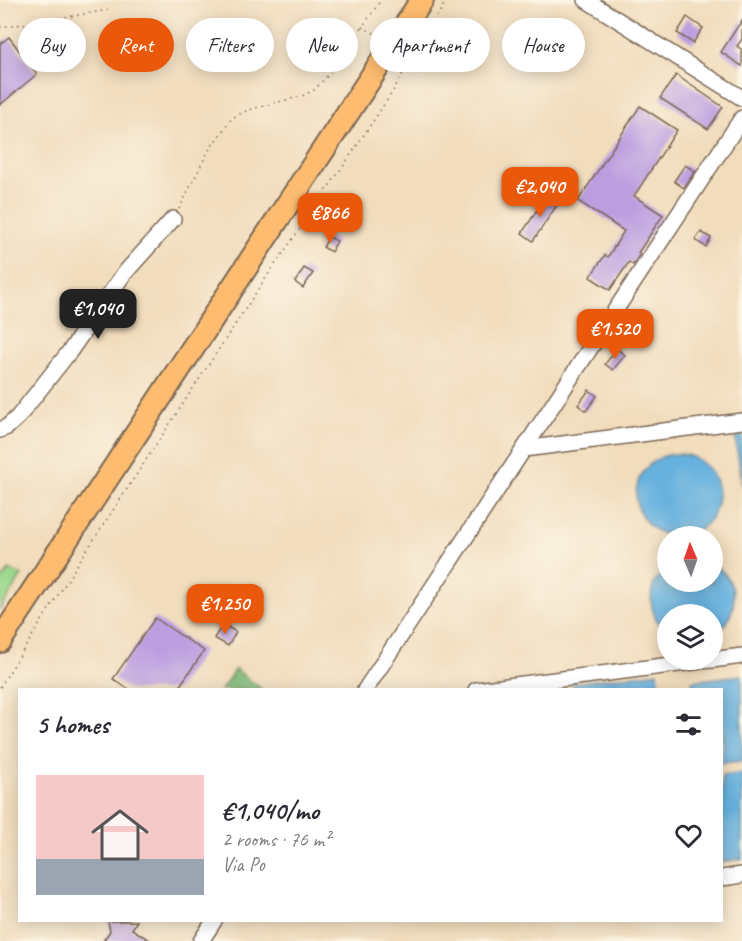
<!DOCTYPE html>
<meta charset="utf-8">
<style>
body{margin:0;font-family:Caveat,sans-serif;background:#f7f7f7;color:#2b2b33;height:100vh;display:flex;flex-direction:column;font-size:22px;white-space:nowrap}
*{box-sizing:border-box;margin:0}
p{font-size:20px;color:#7c7c81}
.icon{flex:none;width:33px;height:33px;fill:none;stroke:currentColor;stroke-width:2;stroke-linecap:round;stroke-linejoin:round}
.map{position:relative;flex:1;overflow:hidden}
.sheet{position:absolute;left:18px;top:688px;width:705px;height:234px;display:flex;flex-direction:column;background:#fff;border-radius:0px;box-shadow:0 3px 15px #0003}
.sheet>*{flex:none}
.guide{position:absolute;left:18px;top:18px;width:706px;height:54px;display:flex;gap:12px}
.needle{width:39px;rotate:358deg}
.fabs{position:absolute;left:657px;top:526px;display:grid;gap:12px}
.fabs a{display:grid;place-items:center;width:66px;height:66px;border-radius:50%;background:#fff;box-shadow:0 3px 15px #0003;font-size:30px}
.price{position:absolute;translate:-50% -51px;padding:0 14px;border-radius:12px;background:#ea580c;color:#fff;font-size:20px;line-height:39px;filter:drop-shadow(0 2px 3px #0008)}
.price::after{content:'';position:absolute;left:50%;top:36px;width:18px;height:14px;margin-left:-9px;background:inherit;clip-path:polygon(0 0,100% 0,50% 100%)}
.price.current{background:#222;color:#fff}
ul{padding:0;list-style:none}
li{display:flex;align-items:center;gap:18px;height:150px;padding:0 18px}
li+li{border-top:2px solid #e1e1e2}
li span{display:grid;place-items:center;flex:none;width:168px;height:120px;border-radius:0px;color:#555}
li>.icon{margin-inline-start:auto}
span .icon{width:72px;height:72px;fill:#fffc;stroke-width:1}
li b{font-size:26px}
h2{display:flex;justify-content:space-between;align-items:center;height:72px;padding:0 18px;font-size:26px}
.tag{padding:0 21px;border-radius:27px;background:#fff;box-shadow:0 3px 15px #0003;font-size:21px;line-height:54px}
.tag.current{background:#ea580c;color:#fff}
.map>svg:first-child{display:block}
</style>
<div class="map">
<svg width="742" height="941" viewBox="0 0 742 941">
<rect width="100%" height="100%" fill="#fcf5e5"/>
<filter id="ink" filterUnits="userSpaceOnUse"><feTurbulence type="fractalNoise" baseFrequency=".0167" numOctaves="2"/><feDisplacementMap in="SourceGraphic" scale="12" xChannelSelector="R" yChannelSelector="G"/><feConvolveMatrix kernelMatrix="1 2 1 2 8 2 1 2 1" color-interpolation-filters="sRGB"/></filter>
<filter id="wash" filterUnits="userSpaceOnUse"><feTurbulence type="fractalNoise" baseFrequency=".008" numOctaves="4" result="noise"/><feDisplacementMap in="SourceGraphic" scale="24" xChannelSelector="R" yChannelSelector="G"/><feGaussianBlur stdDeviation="1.35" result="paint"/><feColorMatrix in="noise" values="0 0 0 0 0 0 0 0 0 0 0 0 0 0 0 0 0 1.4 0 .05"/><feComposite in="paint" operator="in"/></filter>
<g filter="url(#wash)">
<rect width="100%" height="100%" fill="#f1dcbc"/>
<path fill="#99d78b" stroke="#6a8054" stroke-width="1.5" d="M9,570L22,575L0,610V582Z"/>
<path fill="#7ab877" stroke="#5a714a" stroke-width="1.5" d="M235,669L263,690H221Z"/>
<g fill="#66b1de" stroke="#506e7e" stroke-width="1.5">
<path d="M742,435V486L735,436Z"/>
<circle cx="677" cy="495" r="41"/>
<path d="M713,564C742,583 739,617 713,636L712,615H668L667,633C648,615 644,585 667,568L668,582H712Z"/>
<path d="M658,672L660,690H574L573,683Z"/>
<path d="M742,675V761L722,763V690H693L692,681Z"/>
<path d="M742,773V859L722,862V776Z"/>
</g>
<g id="blocks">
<g fill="#bb9de0">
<path d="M687,17L703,28L693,43L677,33Z"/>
<path d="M742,20V39L737,46L742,50V66L721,52Z"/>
<path d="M9,37L37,74L0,105V44Z"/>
<path d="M676,75L723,107L708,129L660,98Z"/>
<path d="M640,106L677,130L634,196L663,215L638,253L640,254L633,265L629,262L610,290L590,277L605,255L608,257L624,231L578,201Z"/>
<path d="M685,165L695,171L684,188L674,181Z"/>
<path d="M547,195L559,202L533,241L522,233Z"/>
<path d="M701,232L711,238L706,247L695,240Z"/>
<path d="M329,237L337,241L331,252L323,247Z"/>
<path d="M304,268L313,273L303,288L295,282Z"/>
<path d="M617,349L625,355L613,370L605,364Z"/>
<path d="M589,390L597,396L586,411L578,405Z"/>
<path d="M155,618L204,651L177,690H130L113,679Z"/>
<path d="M223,624L236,632L228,646L214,638Z"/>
<path d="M108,921H137L132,929L151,941H103L110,931Z"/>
</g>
</g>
</g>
<g filter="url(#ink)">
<use href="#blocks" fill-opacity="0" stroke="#7b6855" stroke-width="1.5"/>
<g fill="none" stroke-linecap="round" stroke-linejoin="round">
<defs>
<g id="minor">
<path d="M586,0L742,98"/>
<path d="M0,430L7,427L18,417L70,351L123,275L173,219"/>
<path d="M524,449L742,421"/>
<path d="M712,660L742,656"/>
<path d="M365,690L742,118"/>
<path d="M476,690L710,660"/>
<path d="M722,878L742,875"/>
<path d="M201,941L214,921"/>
</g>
<path id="highway" d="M0,641L422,0"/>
</defs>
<use href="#minor" stroke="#7b6855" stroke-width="18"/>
<use href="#highway" stroke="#7b6855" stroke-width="26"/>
<g stroke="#7b6855" stroke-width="1.5" stroke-dasharray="1.5 4.5" stroke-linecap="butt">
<path d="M0,27L32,23L108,10"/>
<path d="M362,27L374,33"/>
<path d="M408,52L412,53C428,37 435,18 447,0"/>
<path d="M179,209L209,150L232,118L248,110L302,96L314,90L331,72L381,0"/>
<path d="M0,687L77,565L261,285L346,162L393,91L407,66L412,53"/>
</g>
<use href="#minor" stroke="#fff" stroke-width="15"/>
<use href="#highway" stroke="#fdbc70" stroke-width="22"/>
</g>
</g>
</svg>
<div class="fabs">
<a><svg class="needle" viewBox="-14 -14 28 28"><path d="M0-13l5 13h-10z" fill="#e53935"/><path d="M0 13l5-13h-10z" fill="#7c7c81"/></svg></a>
<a><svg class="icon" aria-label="layers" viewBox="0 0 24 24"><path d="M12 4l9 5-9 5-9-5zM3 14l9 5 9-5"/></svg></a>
</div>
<b class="price" style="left:540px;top:218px">€2,040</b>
<b class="price" style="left:330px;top:244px">€866</b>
<b class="price current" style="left:98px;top:340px">€1,040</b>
<b class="price" style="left:615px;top:360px">€1,520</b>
<b class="price" style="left:225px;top:635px">€1,250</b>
<div class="guide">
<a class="tag">Buy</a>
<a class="tag current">Rent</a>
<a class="tag">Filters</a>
<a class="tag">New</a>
<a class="tag">Apartment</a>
<a class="tag">House</a>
</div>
<section class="sheet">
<h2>5 homes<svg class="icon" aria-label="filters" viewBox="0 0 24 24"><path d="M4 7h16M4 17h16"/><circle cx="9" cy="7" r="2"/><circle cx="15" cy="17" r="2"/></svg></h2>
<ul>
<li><span style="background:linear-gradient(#f6c9c9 70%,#9aa5b1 0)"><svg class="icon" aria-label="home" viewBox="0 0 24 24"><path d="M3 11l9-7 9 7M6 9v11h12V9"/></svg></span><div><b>€1,040/mo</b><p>2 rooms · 76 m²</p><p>Via Po</p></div><svg class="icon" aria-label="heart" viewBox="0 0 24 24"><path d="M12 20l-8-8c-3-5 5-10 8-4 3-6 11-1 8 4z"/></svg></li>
</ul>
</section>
</div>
